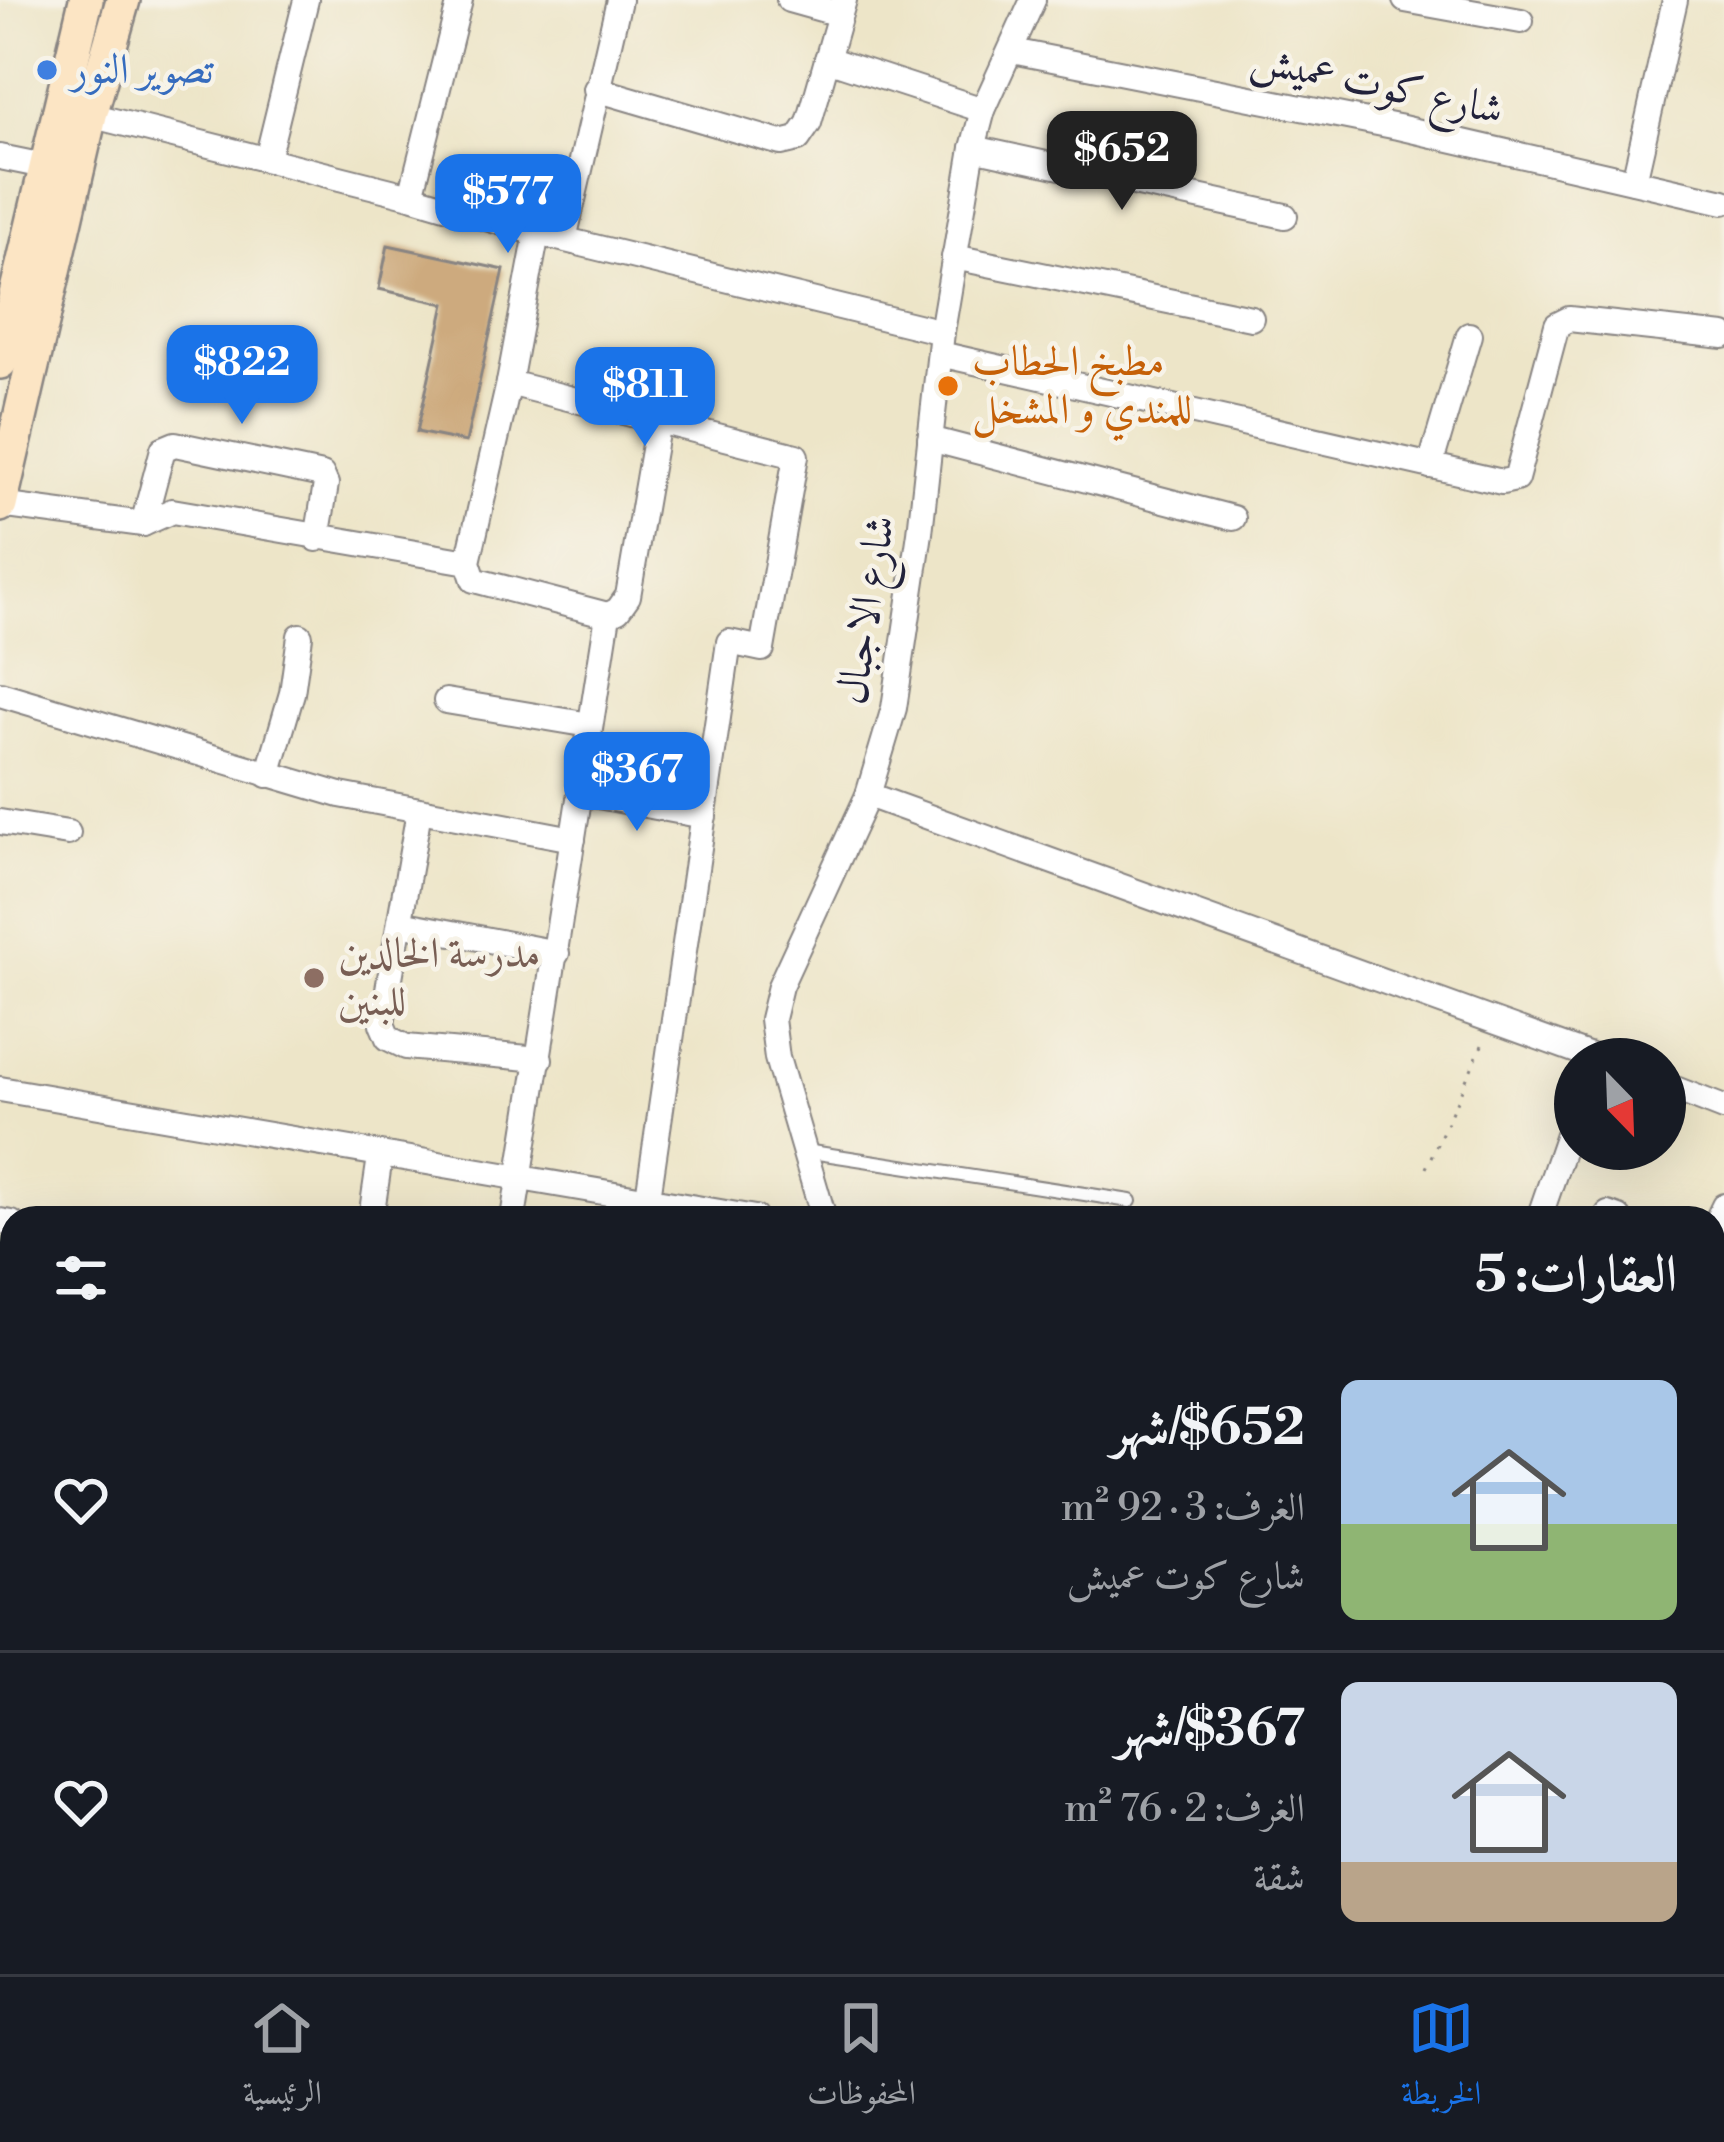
<!DOCTYPE html>
<html lang="ar">
<meta charset="utf-8">
<style>
body{margin:0;font-family:"Libre Bodoni",Amiri,serif;background:#242831;color:#f1f3f6;direction:rtl;height:100vh;display:flex;flex-direction:column;font-size:45px;white-space:nowrap}
*{box-sizing:border-box;margin:0}
p{font-size:39px;color:#9ea1a6}
.icon{flex:none;width:66px;height:66px;fill:none;stroke:currentColor;stroke-width:2;stroke-linecap:round;stroke-linejoin:round}
.map{position:relative;flex:1;overflow:hidden;direction:ltr}
.drawer{position:absolute;left:0px;top:1206px;width:1725px;height:768px;display:flex;flex-direction:column;background:#171b24;border-radius:36px 36px 0 0;box-shadow:0 12px 48px #0002;direction:rtl}
.drawer>*{flex:none}
.needle{width:78px;rotate:157deg}
.buttons{position:absolute;left:1554px;top:1038px;display:grid;gap:24px}
.buttons a{display:grid;place-items:center;width:132px;height:132px;border-radius:50%;background:#171b24;box-shadow:0 12px 48px #0002;font-size:60px}
.price{position:absolute;translate:-50% -102px;padding:0 27px;border-radius:24px;background:#1a73e8;color:#fff;font-size:39px;line-height:78px;filter:drop-shadow(0 3px 6px #0008)}
.price::after{content:'';position:absolute;left:50%;top:72px;width:36px;height:27px;margin-left:-18px;background:inherit;clip-path:polygon(0 0,100% 0,50% 100%)}
.price.active{background:#222;color:#fff}
ul{padding:0;list-style:none}
li{display:flex;align-items:center;gap:36px;height:300px;padding:0 48px}
li+li{border-top:3px solid #363941}
li span{display:grid;place-items:center;flex:none;width:336px;height:240px;border-radius:18px;color:#555}
li>.icon{margin-inline-start:auto}
span .icon{width:144px;height:144px;fill:#fffc;stroke-width:1}
li b{font-size:51px}
h2{display:flex;justify-content:space-between;align-items:center;height:144px;padding:0 48px;font-size:51px}
.tabs{display:flex;justify-content:space-around;align-items:center;height:168px;border-top:3px solid #363941;background:#171b24;font-size:33px;color:#9ea1a6}
.tabs a{display:grid;justify-items:center;gap:6px}
.tabs .active{color:#1a73e8}
.map>svg:first-child{display:block}
</style>
<div class="map">
<svg width="1724" height="1974" viewBox="0 0 1724 1974">
<rect width="100%" height="100%" fill="#f7f3e8"/>
<filter id="ink" filterUnits="userSpaceOnUse"><feTurbulence type="fractalNoise" baseFrequency=".00833" numOctaves="2"/><feDisplacementMap in="SourceGraphic" scale="24" xChannelSelector="R" yChannelSelector="G"/><feConvolveMatrix kernelMatrix="1 2 1 2 8 2 1 2 1" color-interpolation-filters="sRGB"/></filter>
<filter id="wash" filterUnits="userSpaceOnUse"><feTurbulence type="fractalNoise" baseFrequency=".004" numOctaves="4" result="noise"/><feDisplacementMap in="SourceGraphic" scale="48" xChannelSelector="R" yChannelSelector="G"/><feGaussianBlur stdDeviation="2.7" result="paint"/><feColorMatrix in="noise" values="0 0 0 0 0 0 0 0 0 0 0 0 0 0 0 0 0 1.4 0 .05"/><feComposite in="paint" operator="in"/></filter>
<g filter="url(#wash)">
<rect width="100%" height="100%" fill="#ede5c8"/>
<path fill="#a1c068" stroke="#627152" stroke-width="3" d="M0,1237L12,1239V1466L0,1464Z"/>
<g id="blocks">
<path fill="#cdaa7e" d="M388,245L504,270L466,442L417,432L445,304L379,289Z"/>
</g>
</g>
<g filter="url(#ink)">
<use href="#blocks" fill-opacity="0" stroke="#888482" stroke-width="3"/>
<g fill="none" stroke-linecap="round" stroke-linejoin="round">
<defs>
<path id="service" d="M805,1151L1130,1201"/>
<g id="minor">
<path d="M789,0L839,14"/>
<path d="M1405,0L1521,21"/>
<path d="M1012,51L1398,127L1724,202"/>
<path d="M827,59L983,110"/>
<path d="M596,89L781,143L798,139L809,123L844,0"/>
<path d="M90,115L411,196L537,233L942,332"/>
<path d="M973,148L1285,216"/>
<path d="M0,157L44,166"/>
<path d="M267,159L306,0"/>
<path d="M1634,181L1675,0"/>
<path d="M411,196L460,0"/>
<path d="M537,233L509,383L468,562L474,580L608,615"/>
<path d="M564,239L619,0"/>
<path d="M954,257L1251,318"/>
<path d="M940,354L1502,482L1516,479L1557,325L1569,319L1724,336"/>
<path d="M509,383L796,456L762,649L729,642L645,1218"/>
<path d="M930,439L1233,518"/>
<path d="M1430,466L1469,335"/>
<path d="M0,505L143,524L172,511L468,562"/>
<path d="M143,524L163,449L175,444L322,475L326,484L317,539"/>
<path d="M0,694L340,795L573,839"/>
<path d="M446,701L590,725"/>
<path d="M268,775L292,693L300,636"/>
<path d="M582,793L704,816"/>
<path d="M868,795L1599,1059"/>
<path d="M419,811L382,1024L388,1038L406,1047L540,1059"/>
<path d="M0,822L68,833"/>
<path d="M400,923L557,953"/>
<path d="M1665,1085L1724,1108"/>
<path d="M0,1089L755,1218"/>
<path d="M1608,1214L1619,1218"/>
<path d="M371,1218L380,1157"/>
<path d="M513,1218L608,615L618,610L628,596L658,421"/>
<path d="M824,1218L777,1058L772,1019L780,986L868,795L894,708L920,533L942,332L973,148L983,110L1033,0"/>
<path d="M1539,1218L1575,1114"/>
<path d="M0,1221L12,1223"/>
<path d="M1713,1229L1724,1206"/>
<path d="M1713,1294L1724,1298"/>
<path d="M1713,1345L1724,1348"/>
<path d="M0,1521L12,1523"/>
<path d="M1713,1554L1724,1555"/>
<path d="M1713,1680L1724,1681"/>
<path d="M1713,1752H1724"/>
<path d="M1010,1962V1974"/>
<path d="M146,1974L148,1962"/>
<path d="M345,1974L347,1962"/>
<path d="M518,1974L520,1962"/>
<path d="M635,1974L637,1962"/>
</g>
<g id="tertiary">
<path d="M0,1690L12,1692"/>
<path d="M0,1731L12,1732"/>
<path d="M1326,1962L1434,1974"/>
<path d="M1644,1962L1724,1971"/>
</g>
<g id="secondary">
<path d="M0,362L86,0"/>
<path d="M0,505L90,115L123,0"/>
</g>
</defs>
<use href="#service" stroke="#888482" stroke-width="16"/>
<use href="#minor" stroke="#888482" stroke-width="28"/>
<use href="#tertiary" stroke="#888482" stroke-width="34"/>
<use href="#secondary" stroke="#888482" stroke-width="38"/>
<path stroke="#888482" stroke-width="3" stroke-dasharray="3 9" stroke-linecap="butt" d="M1426,1168L1484,1041"/>
<use href="#service" stroke="#fff" stroke-width="12"/>
<use href="#minor" stroke="#fff" stroke-width="24"/>
<use href="#tertiary" stroke="#fff" stroke-width="30"/>
<use href="#secondary" stroke="#fce5c4" stroke-width="33"/>
</g>
</g>
<circle fill="#3f7fe0" stroke="#f7f3e8" stroke-width="4.5" cx="47" cy="70" r="12"/>
<circle fill="#e8710a" stroke="#f7f3e8" stroke-width="4.5" cx="948" cy="386" r="12"/>
<circle fill="#8d6e63" stroke="#f7f3e8" stroke-width="4.5" cx="314" cy="978" r="12"/>
<g text-anchor="middle" dominant-baseline="central" stroke-width="9" stroke-linejoin="round" paint-order="stroke">
<g font-size="42" fill="#366cbe" stroke="#f7f3e8" text-anchor="start">
<text x="71" y="70">تصوير النور</text>
</g>
<g font-size="42" fill="#22223b" stroke="#f7f3e8">
<text transform="translate(1377 85) rotate(12)">شارع كوت عميش</text>
<text transform="translate(867 610) rotate(-81)">شارع الاجبال</text>
</g>
<g font-size="42" fill="#c56008" stroke="#f7f3e8" text-anchor="start">
<text x="972" y="362">مطبخ الحطاب<tspan x="972" dy="48">للمندي و المشخل</tspan></text>
</g>
<g font-size="42" fill="#785e54" stroke="#f7f3e8" text-anchor="start">
<text x="338" y="954">مدرسة الخالدين<tspan x="338" dy="48">للبنين</tspan></text>
</g>
</g>
</svg>
<div class="buttons">
<a><svg class="needle" viewBox="-14 -14 28 28"><path d="M0-13l5 13h-10z" fill="#e53935"/><path d="M0 13l5-13h-10z" fill="#9ea1a6"/></svg></a>
</div>
<b class="price active" style="left:1122px;top:213px">$652</b>
<b class="price" style="left:508px;top:256px">$577</b>
<b class="price" style="left:242px;top:427px">$822</b>
<b class="price" style="left:645px;top:449px">$811</b>
<b class="price" style="left:637px;top:834px">$367</b>
<section class="drawer">
<h2>العقارات: 5<svg class="icon" aria-label="filters" viewBox="0 0 24 24"><path d="M4 7h16M4 17h16"/><circle cx="9" cy="7" r="2"/><circle cx="15" cy="17" r="2"/></svg></h2>
<ul>
<li><span style="background:linear-gradient(#a9c7e8 60%,#8fb573 0)"><svg class="icon" aria-label="home" viewBox="0 0 24 24"><path d="M3 11l9-7 9 7M6 9v11h12V9"/></svg></span><div><b>$652/شهر</b><p>الغرف: 3 · 92 m²</p><p>شارع كوت عميش</p></div><svg class="icon" aria-label="heart" viewBox="0 0 24 24"><path d="M12 20l-8-8c-3-5 5-10 8-4 3-6 11-1 8 4z"/></svg></li>
<li><span style="background:linear-gradient(#c9d6e8 75%,#b9a48a 0)"><svg class="icon" aria-label="home" viewBox="0 0 24 24"><path d="M3 11l9-7 9 7M6 9v11h12V9"/></svg></span><div><b>$367/شهر</b><p>الغرف: 2 · 76 m²</p><p>شقة</p></div><svg class="icon" aria-label="heart" viewBox="0 0 24 24"><path d="M12 20l-8-8c-3-5 5-10 8-4 3-6 11-1 8 4z"/></svg></li>
</ul>
</section>
</div>
<nav class="tabs">
<a class="active"><svg class="icon" aria-label="map" viewBox="0 0 24 24"><path d="M3 6l6-2 6 2 6-2v14l-6 2-6-2-6 2zM9 4v14M15 6v14"/></svg>الخريطة</a>
<a><svg class="icon" aria-label="saved" viewBox="0 0 24 24"><path d="M7 4h10v16l-5-4-5 4z"/></svg>المحفوظات</a>
<a><svg class="icon" aria-label="home" viewBox="0 0 24 24"><path d="M3 11l9-7 9 7M6 9v11h12V9"/></svg>الرئيسية</a>
</nav>
